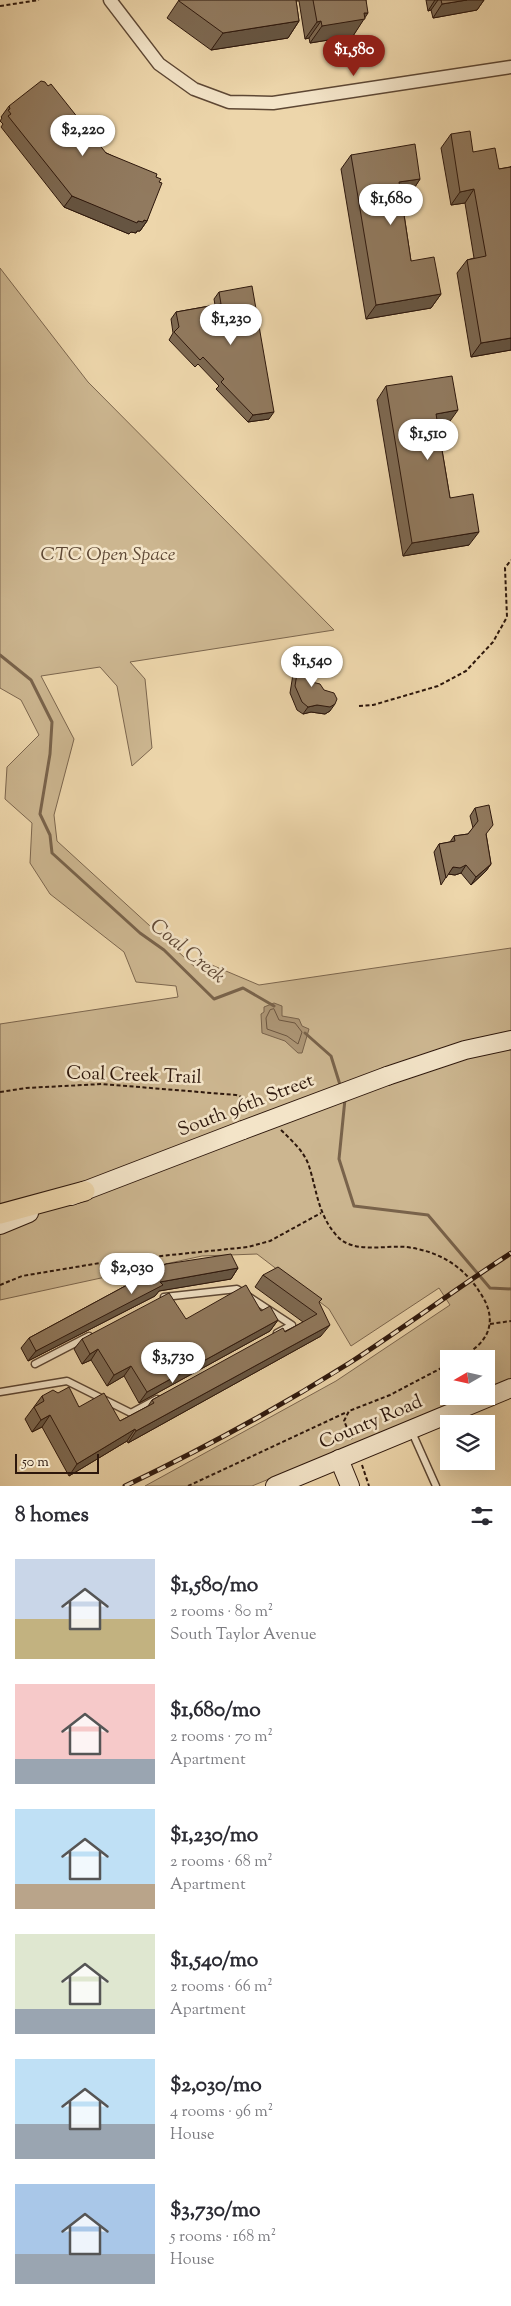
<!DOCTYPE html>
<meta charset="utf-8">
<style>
body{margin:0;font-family:"Sorts Mill Goudy",serif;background:#f2f2f3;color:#2b2b33;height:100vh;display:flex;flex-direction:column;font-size:19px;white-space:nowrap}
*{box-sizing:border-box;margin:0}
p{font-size:16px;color:#7c7c81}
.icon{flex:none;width:28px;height:28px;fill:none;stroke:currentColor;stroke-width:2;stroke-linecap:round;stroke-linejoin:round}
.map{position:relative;height:1486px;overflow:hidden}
.panel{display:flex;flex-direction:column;background:#fff;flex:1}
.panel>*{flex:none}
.needle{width:32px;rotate:261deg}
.tools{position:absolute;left:440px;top:1350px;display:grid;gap:10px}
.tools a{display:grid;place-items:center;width:55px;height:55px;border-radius:0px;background:#fff;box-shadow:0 5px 20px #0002;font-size:25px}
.scale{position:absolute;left:15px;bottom:12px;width:84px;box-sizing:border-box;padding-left:5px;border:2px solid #2d170c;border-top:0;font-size:14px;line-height:18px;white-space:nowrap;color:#2d170c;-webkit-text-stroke:4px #f3e4c8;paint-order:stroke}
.price{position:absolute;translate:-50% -42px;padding:0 11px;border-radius:18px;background:#fff;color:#222;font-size:16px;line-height:32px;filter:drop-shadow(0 1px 2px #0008)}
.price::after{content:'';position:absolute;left:50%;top:30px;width:15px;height:11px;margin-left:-8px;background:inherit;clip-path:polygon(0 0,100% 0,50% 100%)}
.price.selected{background:#8f2418;color:#fff}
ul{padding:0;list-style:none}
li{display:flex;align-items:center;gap:15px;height:125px;padding:0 15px}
li span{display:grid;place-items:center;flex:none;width:140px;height:100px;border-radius:0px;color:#555}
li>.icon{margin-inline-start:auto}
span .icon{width:60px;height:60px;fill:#fffc;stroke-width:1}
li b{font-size:21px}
h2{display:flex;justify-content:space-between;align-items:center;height:60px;padding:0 15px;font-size:21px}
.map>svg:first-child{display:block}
</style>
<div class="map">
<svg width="511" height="1486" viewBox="0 0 511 1486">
<rect width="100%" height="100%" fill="#edd6ab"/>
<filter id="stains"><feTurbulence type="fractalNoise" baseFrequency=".004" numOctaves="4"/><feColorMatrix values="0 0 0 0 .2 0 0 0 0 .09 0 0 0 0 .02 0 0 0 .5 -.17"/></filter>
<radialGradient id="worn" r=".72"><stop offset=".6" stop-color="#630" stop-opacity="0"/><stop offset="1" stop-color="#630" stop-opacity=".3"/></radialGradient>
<path fill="#ccb690" stroke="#7c664e" d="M0,268L88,382L334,630L130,662L145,679L152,748L132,766L117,686L100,667L41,676L74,739L54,815L57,841L196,968L207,963L259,985L511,948V1380L486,1390V1359H449V1396H472L252,1486H145L336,1381L450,1305L439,1288L351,1346L329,1309L257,1254L202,1256L0,1300V1024L178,997L176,986L136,982L124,952L50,894L30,863L32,823L5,799L7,767L39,735L21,700L0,688Z"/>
<path fill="#ac9575" stroke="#79634b" d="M274,1003L282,1006V1016L299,1019L302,1026L309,1029L302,1053H298L285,1041L262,1033L261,1014L264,1012V1007Z"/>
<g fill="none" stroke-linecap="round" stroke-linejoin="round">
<path stroke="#6c5640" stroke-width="1" d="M274,1009L279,1020L295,1023L302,1032L298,1044L287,1036L267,1029L266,1018L270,1010Z"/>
<g stroke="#79634b" stroke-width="3">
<path d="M0,655L31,680L52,722L50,754L40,814L50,835L52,853L140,933L164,950L214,999L243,988L274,1006"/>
<path d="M305,1033L331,1056L341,1088"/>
<path d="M345,1099L339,1159L354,1206L428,1215L490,1288L511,1289"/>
</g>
<defs>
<g id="lane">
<path d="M164,1297L237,1289L292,1325L277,1333"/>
<path d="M35,1364L89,1336"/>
<path d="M0,1392L67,1381L131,1413L157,1399"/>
<path d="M411,1430L436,1486"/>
</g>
<path id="street" d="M110,0L159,64L194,89L229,102L273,103L511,67"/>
<g id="secondary">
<path d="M387,1076L465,1050L511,1040"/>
<path d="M71,1196L243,1130"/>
<path d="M0,1225L29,1213"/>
<path d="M339,1459L350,1486"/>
<path d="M275,1486L511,1388"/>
</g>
<path id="primary" d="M0,1214L85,1191"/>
</defs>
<use href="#lane" stroke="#5d4734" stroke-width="9"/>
<use href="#street" stroke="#5d4734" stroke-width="15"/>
<use href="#secondary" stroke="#2d170c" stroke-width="20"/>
<use href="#primary" stroke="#2d170c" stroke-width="21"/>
<g stroke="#2d170c" stroke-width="2" stroke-dasharray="4 2.5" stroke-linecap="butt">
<path d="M0,6L39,0"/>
<path d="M359,706L373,705L438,686L466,671L493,642L507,617L505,568L511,560"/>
<path d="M0,1092L26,1088L102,1084L236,1095L247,1099L260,1109"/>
<path d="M281,1130C292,1141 304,1151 309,1166C317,1191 318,1215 337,1236C353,1254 385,1245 406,1247C438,1251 462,1265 479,1291C486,1301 492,1314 489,1327C486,1342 471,1352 459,1359"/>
<path d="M0,1285L22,1276L112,1261L248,1247L270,1241L321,1213"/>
<path d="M490,1324L511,1321"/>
<path d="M352,1439L344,1421L349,1411L390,1395L449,1364"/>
<path d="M362,1465L369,1486"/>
<path d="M188,1486L347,1412"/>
</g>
<use href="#lane" stroke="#f3e4c8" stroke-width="6"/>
<use href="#street" stroke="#f3e4c8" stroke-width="12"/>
<use href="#secondary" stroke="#f3e4c8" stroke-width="18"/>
<use href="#primary" stroke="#edd6ab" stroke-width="19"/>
<defs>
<path id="rail" d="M125,1486C203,1449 278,1408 351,1362C405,1327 457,1288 511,1253"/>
</defs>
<use href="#rail" stroke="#2d170c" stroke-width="5"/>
<use href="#rail" stroke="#f3e4c8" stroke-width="3" stroke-dasharray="9" stroke-linecap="butt"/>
<defs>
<path id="secondary-bridge" d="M243,1130L387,1076"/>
</defs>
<use href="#secondary-bridge" stroke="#2d170c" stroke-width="20" stroke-linecap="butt"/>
<use href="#secondary-bridge" stroke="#f3e4c8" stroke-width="18"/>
</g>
<g fill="#7d6952" stroke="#2d170c">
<path d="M179,0H366L364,18L353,36L310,43L309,38L305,39L299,1H296L299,21L288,38L211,50L167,18Z"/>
<path d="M426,0H484L477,10L433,18L431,10L428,11Z"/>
<path d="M9,106L156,177L159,182L147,221L140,231H137L136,233L131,232L129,234L64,207L1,127L3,124L0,121L2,118L1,117Z"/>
<path d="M451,134L473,152L499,169L510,167L511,166V350L471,357L457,273L467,260L474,258L465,203L451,205L441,148Z"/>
<path d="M351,155L420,179L411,193L401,194L411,261L441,294L431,308L366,319L341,169Z"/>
<path d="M219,292L269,419L248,422L216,389L219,386L198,364L195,367L169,340L173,333L171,319L176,312L215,305L214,299Z"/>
<path d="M386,386L448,424L438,426L450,498L469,545L403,556L377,400Z"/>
<path d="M299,661L312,682L330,711L325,714L311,712L303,714L297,710L290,693L294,668Z"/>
<path d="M475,808L486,834L491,864L486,871L471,885L461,873L455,875L448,874L441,885L434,852L439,844L450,842L454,836L468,834L473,828L470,816Z"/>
<path d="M166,1264L238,1268L231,1279L159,1291L155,1296L28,1361L21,1348L29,1338Z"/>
<path d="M263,1275L319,1303L321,1336L128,1443L127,1441L69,1476L42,1427L32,1432L25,1419L42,1396L79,1407L120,1421L148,1406L152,1400L303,1322L255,1287Z"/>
<path d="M261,1311L278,1320L270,1331L139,1403L124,1376L107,1386L91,1360L82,1364L74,1349L82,1339L186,1319Z"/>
</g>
<g fill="#665542" stroke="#2d170c">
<path d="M435,0H438L431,10L428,11Z"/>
<path d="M467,0H484L477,10L433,18L442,4Z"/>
<path d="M364,13H368L353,36L310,43L322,26Z"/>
<path d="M299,21L288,38L211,50L223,33Z"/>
<path d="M321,21L309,38L305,39L317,22Z"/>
<path d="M420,179L411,193L389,196L399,182Z"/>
<path d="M474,189L465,203L451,205L460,192Z"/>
<path d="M72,196L138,221L144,220L147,221L140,231H137L136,233L131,232L129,234L64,207Z"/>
<path d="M441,294L431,308L366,319L376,305Z"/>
<path d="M511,338V350L471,357L481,343Z"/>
<path d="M458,410L448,424L427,428L436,414Z"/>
<path d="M274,412L269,419L248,422L253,415Z"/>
<path d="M479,532L469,545L403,556L412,543Z"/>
<path d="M335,704L330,711L325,714L311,712L303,714L308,707L317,705Z"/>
<path d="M491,864L486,871L471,885L476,877Z"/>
<path d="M466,865L461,873L455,875L448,874L453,867Z"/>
<path d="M238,1268L231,1279L159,1291L155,1296L28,1361L36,1351L160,1282Z"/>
<path d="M278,1320L270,1331L139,1403L147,1392Z"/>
<path d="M330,1325L321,1336L128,1443L136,1431Z"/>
<path d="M98,1349L91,1360L82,1364L90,1354Z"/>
<path d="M131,1366L124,1376L107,1386L114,1375Z"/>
<path d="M50,1415L42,1427L32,1432L41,1420Z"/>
<path d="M135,1429L127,1441L69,1476L77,1464Z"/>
</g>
<g fill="#917a5f" stroke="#2d170c">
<path d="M179,0H296L299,21L223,33L179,1Z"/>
<path d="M313,0H366L368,13H364L365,19L322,26L321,21L317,22Z"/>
<path d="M441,0H467L442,4Z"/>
<path d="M41,81L45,82L48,86L51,84L106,153L157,174L156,177L161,179L159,182L162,183L147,221L144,220L143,222L138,221L137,223L72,196L8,116L11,114L8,110L10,109L9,106Z"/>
<path d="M470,131L473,152L495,148L499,169L511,167V338L481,343L467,260L486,256L474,189L460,192L451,134Z"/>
<path d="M415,144L420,179L399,182L411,261L434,257L441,294L376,305L351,155Z"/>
<path d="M252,286L274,412L253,415L221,382L224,379L203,357L200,360L174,332L179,327L176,312L221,304L219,292Z"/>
<path d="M452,376L458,410L436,414L450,498L473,494L479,532L412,543L386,386Z"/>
<path d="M299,661L315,664L312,682L320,684L324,690L334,693L337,699L335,704L330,707L317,705L308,707L302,702L295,686Z"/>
<path d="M489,805L493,825L486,834L491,864L476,877L466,865L460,868L453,867L446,878L439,844L455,841L454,836L468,834L478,821L475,808Z"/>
<path d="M231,1254L238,1268L160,1282L163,1285L36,1351L29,1338L166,1264Z"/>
<path d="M278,1267L322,1299L319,1302L330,1325L136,1431L135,1429L77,1464L50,1415L41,1420L34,1407L44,1401L42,1396L53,1390L58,1393L69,1387L79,1407L104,1393L120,1421L154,1403L152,1400L283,1328L285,1332L317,1314L263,1275Z"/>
<path d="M246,1285L261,1311L270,1306L278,1320L147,1392L131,1366L114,1375L98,1349L90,1354L82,1339L169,1293L186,1319Z"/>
</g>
<g text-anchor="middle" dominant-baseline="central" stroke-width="5" stroke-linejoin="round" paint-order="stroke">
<g font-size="19" font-style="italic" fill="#5d4734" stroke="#f3e4c8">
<text x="108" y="555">CTC Open Space</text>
</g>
<g font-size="19" fill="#2d170c" stroke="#f3e4c8">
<text transform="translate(134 1076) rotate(2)">Coal Creek Trail</text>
<text transform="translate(246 1106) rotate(-21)">South 96th Street</text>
<text transform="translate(371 1423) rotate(-23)">County Road</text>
</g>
<g font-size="20" font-style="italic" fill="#604936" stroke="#f3e4c8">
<text transform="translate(187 952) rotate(39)">Coal Creek</text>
</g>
</g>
<rect width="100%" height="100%" filter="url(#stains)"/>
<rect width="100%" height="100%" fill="url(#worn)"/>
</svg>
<div class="tools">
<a><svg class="needle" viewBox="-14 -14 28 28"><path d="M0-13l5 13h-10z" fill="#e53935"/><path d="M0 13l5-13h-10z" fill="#7c7c81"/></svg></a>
<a><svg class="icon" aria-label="layers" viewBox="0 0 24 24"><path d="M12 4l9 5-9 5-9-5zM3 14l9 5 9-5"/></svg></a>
</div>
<div class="scale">50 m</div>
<b class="price selected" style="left:354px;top:77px">$1,580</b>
<b class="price" style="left:83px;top:157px">$2,220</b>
<b class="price" style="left:391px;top:226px">$1,680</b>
<b class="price" style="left:231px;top:346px">$1,230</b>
<b class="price" style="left:428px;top:461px">$1,510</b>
<b class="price" style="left:312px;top:688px">$1,540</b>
<b class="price" style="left:132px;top:1295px">$2,030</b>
<b class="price" style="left:173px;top:1384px">$3,730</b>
</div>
<section class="panel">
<h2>8 homes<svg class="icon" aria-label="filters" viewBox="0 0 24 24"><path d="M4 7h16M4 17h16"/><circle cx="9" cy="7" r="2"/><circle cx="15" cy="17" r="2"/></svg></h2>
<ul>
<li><span style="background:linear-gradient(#c9d6e8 60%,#c2b280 0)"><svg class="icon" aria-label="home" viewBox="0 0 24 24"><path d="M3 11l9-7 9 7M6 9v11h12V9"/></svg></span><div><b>$1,580/mo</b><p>2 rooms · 80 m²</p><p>South Taylor Avenue</p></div></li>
<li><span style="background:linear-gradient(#f6c9c9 75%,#9aa5b1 0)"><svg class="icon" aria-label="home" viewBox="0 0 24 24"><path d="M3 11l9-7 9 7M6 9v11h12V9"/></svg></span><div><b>$1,680/mo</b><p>2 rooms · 70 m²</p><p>Apartment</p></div></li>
<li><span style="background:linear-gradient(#bfe0f5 75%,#b9a48a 0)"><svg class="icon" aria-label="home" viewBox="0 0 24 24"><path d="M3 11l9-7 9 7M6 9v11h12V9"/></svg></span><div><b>$1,230/mo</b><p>2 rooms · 68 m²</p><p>Apartment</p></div></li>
<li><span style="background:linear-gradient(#dfe7d0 75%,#9aa5b1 0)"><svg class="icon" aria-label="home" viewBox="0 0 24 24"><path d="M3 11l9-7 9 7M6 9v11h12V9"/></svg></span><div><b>$1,540/mo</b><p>2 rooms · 66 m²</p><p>Apartment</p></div></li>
<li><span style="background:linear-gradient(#bfe0f5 65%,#9aa5b1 0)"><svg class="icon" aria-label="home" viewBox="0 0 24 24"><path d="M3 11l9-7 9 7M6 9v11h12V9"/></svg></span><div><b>$2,030/mo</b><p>4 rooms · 96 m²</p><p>House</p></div></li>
<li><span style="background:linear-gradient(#a9c7e8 70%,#9aa5b1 0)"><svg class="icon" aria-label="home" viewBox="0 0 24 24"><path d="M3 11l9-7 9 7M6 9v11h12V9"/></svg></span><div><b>$3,730/mo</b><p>5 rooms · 168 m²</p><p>House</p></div></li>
</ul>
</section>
